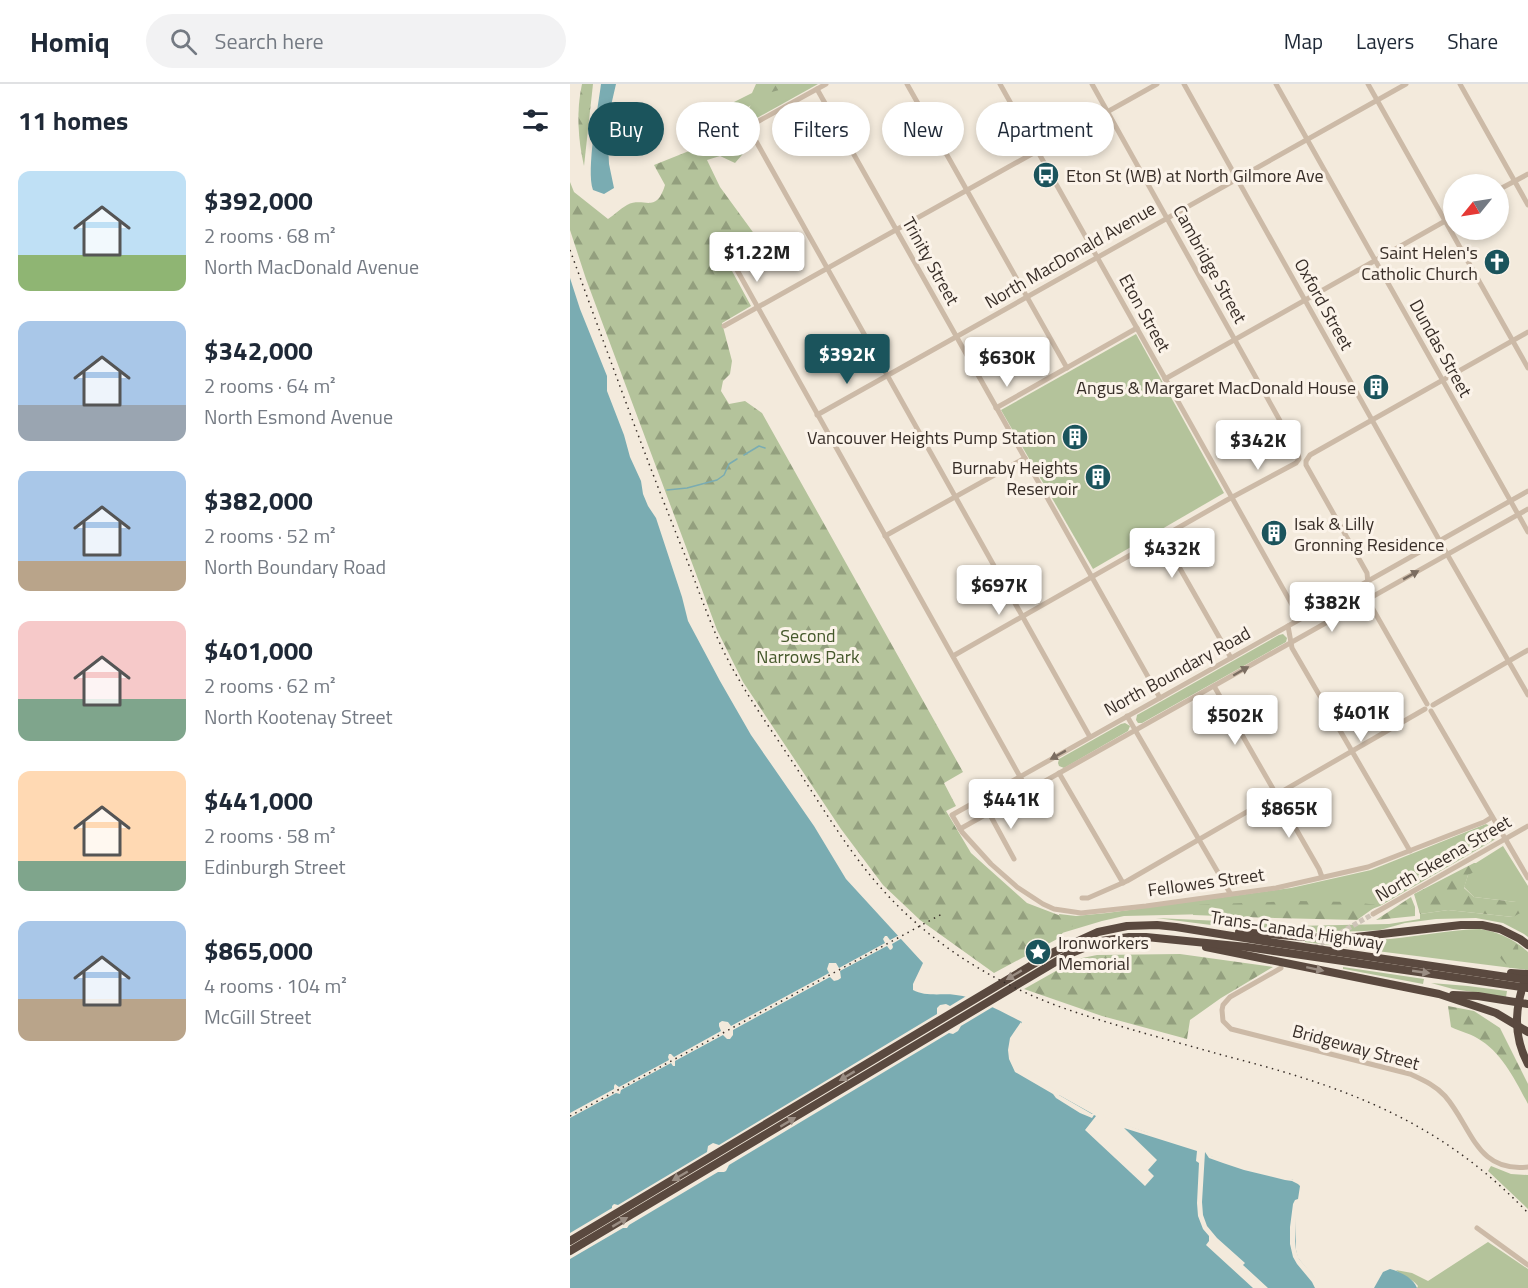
<!DOCTYPE html>
<meta charset="utf-8">
<style>
body{margin:0;font-family:"Titillium Web",sans-serif;background:#f2f2f3;color:#1f2937;height:100vh;display:flex;flex-direction:column;font-size:22px;white-space:nowrap}
*{box-sizing:border-box;margin:0}
p{font-size:20px;color:#747a83}
.icon{flex:none;width:33px;height:33px;fill:none;stroke:currentColor;stroke-width:2;stroke-linecap:round;stroke-linejoin:round}
.map{position:relative;flex:1;overflow:hidden}
.drawer{display:flex;flex-direction:column;background:#fff;width:570px}
.drawer>*{flex:none}
.guide{position:absolute;left:18px;top:18px;width:570px;height:54px;display:flex;gap:12px}
.needle{width:39px;rotate:240deg}
.tools{position:absolute;left:873px;top:90px;display:grid;gap:12px}
.tools a{display:grid;place-items:center;width:66px;height:66px;border-radius:50%;background:#fff;box-shadow:0 3px 9px #0003;font-size:30px}
.price{position:absolute;translate:-50% -51px;padding:0 14px;border-radius:6px;background:#fff;color:#222;font-size:20px;line-height:39px;filter:drop-shadow(0 2px 3px #0008)}
.price::after{content:'';position:absolute;left:50%;top:36px;width:18px;height:14px;margin-left:-9px;background:inherit;clip-path:polygon(0 0,100% 0,50% 100%)}
.price.selected{background:#1b545c;color:#fff}
ul{padding:0;list-style:none}
li{display:flex;align-items:center;gap:18px;height:150px;padding:0 18px}
li span{display:grid;place-items:center;flex:none;width:168px;height:120px;border-radius:12px;color:#555}
li>.icon{margin-inline-start:auto}
span .icon{width:72px;height:72px;fill:#fffc;stroke-width:1}
li b{font-size:26px}
h2{display:flex;justify-content:space-between;align-items:center;height:72px;padding:0 18px;font-size:26px}
.pill{padding:0 21px;border-radius:27px;background:#fff;box-shadow:0 3px 9px #0003;font-size:21px;line-height:54px}
.pill.selected{background:#1b545c;color:#fff}
header{display:flex;align-items:center;gap:36px;box-sizing:border-box;height:84px;padding:0 30px;background:#fff;border-bottom:2px solid #e0e1e3}
header strong{font-size:28px}
nav{display:flex;gap:33px;margin-inline-start:auto;font-size:21px}
.search{width:420px;height:54px;background:#f2f2f3;display:flex;align-items:center;gap:15px;box-sizing:border-box;padding:0 21px;border-radius:33px;color:#747a83;font-size:22px}
main{display:flex;flex:1;min-height:0}
.map>svg:first-child{display:block}
</style>
<header>
<strong>Homiq</strong>
<div class="search"><svg class="icon" aria-label="search" viewBox="0 0 24 24"><circle cx="10" cy="10" r="6"/><path d="M15 15l6 6"/></svg>Search here</div>
<nav><a>Map</a><a>Layers</a><a>Share</a></nav>
</header>
<main>
<section class="drawer">
<h2>11 homes<svg class="icon" aria-label="filters" viewBox="0 0 24 24"><path d="M4 7h16M4 17h16"/><circle cx="9" cy="7" r="2"/><circle cx="15" cy="17" r="2"/></svg></h2>
<ul>
<li><span style="background:linear-gradient(#bfe0f5 70%,#8fb573 0)"><svg class="icon" aria-label="home" viewBox="0 0 24 24"><path d="M3 11l9-7 9 7M6 9v11h12V9"/></svg></span><div><b>$392,000</b><p>2 rooms · 68 m²</p><p>North MacDonald Avenue</p></div></li>
<li><span style="background:linear-gradient(#a9c7e8 70%,#9aa5b1 0)"><svg class="icon" aria-label="home" viewBox="0 0 24 24"><path d="M3 11l9-7 9 7M6 9v11h12V9"/></svg></span><div><b>$342,000</b><p>2 rooms · 64 m²</p><p>North Esmond Avenue</p></div></li>
<li><span style="background:linear-gradient(#a9c7e8 75%,#b9a48a 0)"><svg class="icon" aria-label="home" viewBox="0 0 24 24"><path d="M3 11l9-7 9 7M6 9v11h12V9"/></svg></span><div><b>$382,000</b><p>2 rooms · 52 m²</p><p>North Boundary Road</p></div></li>
<li><span style="background:linear-gradient(#f6c9c9 65%,#7fa58c 0)"><svg class="icon" aria-label="home" viewBox="0 0 24 24"><path d="M3 11l9-7 9 7M6 9v11h12V9"/></svg></span><div><b>$401,000</b><p>2 rooms · 62 m²</p><p>North Kootenay Street</p></div></li>
<li><span style="background:linear-gradient(#ffd9b3 75%,#7fa58c 0)"><svg class="icon" aria-label="home" viewBox="0 0 24 24"><path d="M3 11l9-7 9 7M6 9v11h12V9"/></svg></span><div><b>$441,000</b><p>2 rooms · 58 m²</p><p>Edinburgh Street</p></div></li>
<li><span style="background:linear-gradient(#a9c7e8 65%,#b9a48a 0)"><svg class="icon" aria-label="home" viewBox="0 0 24 24"><path d="M3 11l9-7 9 7M6 9v11h12V9"/></svg></span><div><b>$865,000</b><p>4 rooms · 104 m²</p><p>McGill Street</p></div></li>
</ul>
</section>
<div class="map">
<svg width="958" height="1204" viewBox="0 0 958 1204">
<defs>
<pattern id="forest-firs" width="22" height="20" patternUnits="userSpaceOnUse" patternTransform="scale(1.5)"><rect width="22" height="20" fill="#b4c39b"/><path d="M5 1l3.5 6h-7zM16 11l3.5 6h-7z" fill="#939f7e"/></pattern>
</defs>
<rect width="100%" height="100%" fill="#f3eadc"/>
<g fill="#b4c39b">
<path d="M190,0H248L187,34L178,27Z"/>
<path d="M566,250L654,409L523,485L431,326Z"/>
<path d="M713,550L717,554L716,558L572,639H568L566,636L567,631L709,551Z"/>
<path d="M555,639L560,642L558,647L494,684L489,682L488,679L489,675L551,640Z"/>
<path d="M916,740L920,742L926,753L924,756L810,822L799,826L554,832L532,837L492,849L489,830L506,832L537,829L721,804L801,786Z"/>
<path d="M933,762L958,802V853L954,850L933,839L906,834L866,835L835,839L810,846L794,847L731,849L714,848L700,845L649,842L586,834L672,838L724,842L819,840L850,835V830L878,826L943,833L946,818L904,813L894,803L898,791L909,779H906Z"/>
<path d="M910,845C928,848 944,855 958,868V886L735,858V856C764,857 792,857 820,855C850,852 880,846 910,845Z"/>
<path d="M773,883L854,895L853,900L774,885H773Z"/>
<path d="M861,899L898,902L937,907L936,913L883,905Z"/>
<path d="M921,1082L941,1090L958,1091V1125L918,1087Z"/>
<path d="M918,1158L958,1185V1204H847L848,1202C842,1194 832,1193 826,1186L842,1189L858,1197Z"/>
</g>
<g fill="url(#forest-firs)">
<path d="M12,0H23L14,82C8,56 6,27 12,0Z"/>
<path d="M186,0H221L213,5L198,9L180,22L160,32L152,24L182,9Z"/>
<path d="M166,45L178,64L165,79L150,72L137,76L150,103L196,166L162,187L181,222L152,239L162,277L160,290L153,297L151,307L159,320L175,317L192,329L393,688L374,699L386,722L376,727L401,769L457,819L504,837L503,842L494,847L489,854L424,889L350,836L313,801L271,745L173,598L147,546L16,195L0,146V98L4,108L38,135C44,131 50,125 57,121C74,112 86,131 95,101L84,81L129,63Z"/>
<path d="M904,779H909L910,785L898,791L894,804L904,813L946,818L955,822L952,828L943,833L878,826L850,830L844,810Z"/>
<path d="M841,813L845,823V832L806,836Z"/>
<path d="M727,817L781,818L808,821L787,836L705,834L623,831V821Z"/>
<path d="M931,851L948,861L949,879L940,884L931,875L925,864Z"/>
<path d="M610,870L703,883L651,914L620,936L617,955L532,932L454,905L493,883L512,874L527,871Z"/>
<path d="M878,922L904,927L930,944L958,1000V1020C945,996 932,968 907,954C899,949 889,947 881,943Z"/>
</g>
<g fill="#7aacb2">
<path d="M31,0H46L37,39L39,80L44,104L34,110L23,106C16,86 28,24 31,0Z"/>
<path d="M0,194L10,225L37,292V307L54,351L60,373L71,397L73,410L78,422L86,434L112,513L118,537L150,597L181,651L244,742L276,795L353,879L343,900V906C355,913 372,909 386,911C406,913 434,929 452,938C448,946 443,955 442,965C439,989 471,999 488,1008L489,1011L523,1030L575,1048L636,1067L640,1072L679,1086L716,1095H722L730,1101V1115L725,1131L726,1166L728,1174L753,1204H0Z"/>
<path d="M820,1185C831,1188 843,1194 847,1204H804L813,1188Z"/>
</g>
<g fill="#f3eadc">
<path d="M331,850L334,853L322,860L323,863L322,865L320,866L317,862L270,887L271,894L268,896L264,897L260,893L163,946V951L160,955H157L153,951L105,977V982H103L101,979L51,1006L50,1010L46,1009L0,1034V1029L44,1005V1002L45,1000L49,1003L99,976L98,973L99,970H101L104,973L151,947L149,942V939L152,937L158,938L161,942L259,889L257,885L259,879H266L269,884L315,859L313,855L315,852H317L320,856Z"/>
<path d="M398,911L426,921L391,942L388,947L383,950L379,949L159,1081L156,1087L154,1088H148L59,1141L57,1144H53L0,1175V1149L42,1124V1122L44,1120L48,1121L137,1068L138,1062L143,1059L149,1061L367,930V924L370,921L376,920L380,922Z"/>
<path d="M451,938L452,941L443,967L445,975L450,984L489,1008V1011L522,1030L526,1028L532,1029L535,1033L576,1048L591,1050L625,1060L637,1066L641,1072L675,1082L683,1086L730,1097L732,1117L729,1121L726,1131L725,1157L726,1166L729,1175L755,1204H745L742,1198L727,1180L723,1173L720,1160V1143L723,1120L725,1116L728,1115L730,1102L728,1100L722,1097L715,1096L674,1086L653,1079L639,1074L635,1068L632,1118L633,1131L637,1142L647,1154L675,1179L673,1181L698,1204H683L636,1161L639,1157V1152L633,1145L628,1132L627,1119L629,1079L626,1077L627,1067L554,1044L587,1076L578,1086L584,1092L575,1102L515,1046L526,1032L524,1031L522,1034L510,1029L486,1014L483,1010L445,988L439,975L438,966L440,954Z"/>
</g>
<g fill="none" stroke-linecap="round" stroke-linejoin="round">
<g stroke="#7aacb2" stroke-width="1.5">
<path d="M174,371L189,362L195,364"/>
<path d="M97,406L117,404L147,396L154,391L159,380L167,375"/>
</g>
<path stroke="#cec4b8" stroke-width="5" stroke-dasharray="5 2.5" stroke-linecap="butt" d="M744,864L803,830"/>
<g stroke="#ccbaa7" stroke-width="5">
<path d="M256,0L187,38L182,44V50L520,653"/>
<path d="M337,0L497,284"/>
<path d="M430,0L730,535"/>
<path d="M614,0L877,470L958,611"/>
<path d="M706,0L958,448"/>
<path d="M798,0L958,284"/>
<path d="M890,0L958,121"/>
<path d="M247,5L590,614"/>
<path d="M928,106L958,90"/>
<path d="M167,186L458,707"/>
<path d="M154,242L587,0"/>
<path d="M595,295L884,132"/>
<path d="M426,324L567,244"/>
<path d="M247,331L836,0"/>
<path d="M315,452L455,374"/>
<path d="M592,453L661,574"/>
<path d="M718,542L722,564L840,767"/>
<path d="M383,572L657,416L726,379L729,375L728,369L522,0"/>
<path d="M644,602L749,785L752,793"/>
<path d="M857,620L800,520L797,489L736,381V377L740,371L958,248"/>
<path d="M863,621L958,566"/>
<path d="M861,627L958,794"/>
<path d="M557,632L660,809"/>
<path d="M489,689L553,799"/>
<path d="M419,729L444,775"/>
<path d="M922,733L914,738L880,751L798,783L706,804L576,822L511,829L484,825L473,820L447,803L421,780L392,748L382,731L958,407"/>
<path d="M390,745L958,425"/>
<path d="M512,814H518L557,797L855,625"/>
<path d="M803,830L958,742"/>
<path d="M711,884L660,913L653,921L652,926L653,937L661,945L840,990C853,996 865,1001 875,1012C902,1043 906,1089 958,1083"/>
<path d="M907,1144L958,1181"/>
</g>
<g stroke="#5a493f" stroke-width="8">
<path d="M669,848L735,853L777,854L891,841H912L930,845L950,855L958,861"/>
<path d="M636,863L869,910L926,929L958,948"/>
<path d="M941,889L958,890"/>
<path d="M954,899C944,927 944,954 958,980"/>
<path d="M883,911L908,912L958,920"/>
<path d="M0,1157L482,869L528,848L557,842L587,841L606,843L706,859L958,896"/>
<path d="M0,1167L487,877L499,870L531,857L559,853H576L677,863L958,904"/>
</g>
<g stroke="#382e28" stroke-width="1.5" stroke-dasharray="1.5 4.5" stroke-linecap="butt">
<path d="M0,166C36,264 71,362 110,459C126,497 138,537 157,574C178,615 206,652 231,691C256,729 280,769 311,804C362,862 432,904 505,928C553,944 603,957 652,971C710,986 770,1003 824,1030C875,1055 919,1088 958,1129"/>
<path d="M0,1032L372,830"/>
</g>
</g>
<defs><path id="oneway-solid" d="M-6-.8H1V-3.2L6.5 0L1 3.2V.8H-6Z" transform="scale(1.5)"/></defs>
<g fill="#7b6d61">
<use href="#oneway-solid" transform="translate(841 491) rotate(-29)"/>
<use href="#oneway-solid" transform="translate(671 587) rotate(-30)"/>
<use href="#oneway-solid" transform="translate(488 671) rotate(151)"/>
</g>
<g fill="#9a8d83">
<use href="#oneway-solid" transform="translate(745 885) rotate(12)"/>
<use href="#oneway-solid" transform="translate(851 888) rotate(8)"/>
<use href="#oneway-solid" transform="translate(444 891) rotate(149)"/>
<use href="#oneway-solid" transform="translate(277 992) rotate(149)"/>
<use href="#oneway-solid" transform="translate(218 1038) rotate(-31)"/>
<use href="#oneway-solid" transform="translate(110 1092) rotate(150)"/>
<use href="#oneway-solid" transform="translate(50 1138) rotate(-31)"/>
</g>
<defs>
<symbol id="bus-disc" viewBox="-11 -11 22 22"><circle r="9.5" fill="#1b545c" stroke="#fbf3e9"/><path d="M-5-6H5V4H4V6H2V4H-2V6H-4V4H-5ZM-3.5-4V0h7V-4ZM-3.5 1.2v1.5H-2V1.2ZM2 1.2v1.5H3.5V1.2Z" fill="#fff"/></symbol>
<symbol id="church-disc" viewBox="-11 -11 22 22"><circle r="9.5" fill="#1b545c" stroke="#fbf3e9"/><path d="M-1.2-6h2.4v3.5h3.3v2.4h-3.3V6h-2.4V-.1h-3.3v-2.4h3.3Z" fill="#fff"/></symbol>
<symbol id="building-disc" viewBox="-11 -11 22 22"><circle r="9.5" fill="#1b545c" stroke="#fbf3e9"/><path d="M-4-6H4V6H1V3H-1V6H-4ZM-2.5-4.3h1.7v1.8h-1.7ZM.8-4.3h1.7v1.8H.8ZM-2.5-1h1.7V.8h-1.7ZM.8-1h1.7V.8H.8Z" fill="#fff"/></symbol>
<symbol id="sight-disc" viewBox="-11 -11 22 22"><circle r="9.5" fill="#1b545c" stroke="#fbf3e9"/><path d="M0-6L1.8-2.2L6-1.7L2.9 1.2L3.7 5.4L0 3.3L-3.7 5.4L-2.9 1.2L-6-1.7L-1.8-2.2Z" fill="#fff"/></symbol>
</defs>
<g fill-rule="evenodd">
<use href="#bus-disc" x="461" y="76" width="30" height="30"/>
<use href="#church-disc" x="912" y="163" width="30" height="30"/>
<use href="#building-disc" x="791" y="288" width="30" height="30"/>
<use href="#building-disc" x="490" y="338" width="30" height="30"/>
<use href="#building-disc" x="513" y="378" width="30" height="30"/>
<use href="#building-disc" x="689" y="434" width="30" height="30"/>
<use href="#sight-disc" x="453" y="853" width="30" height="30"/>
</g>
<g text-anchor="middle" dominant-baseline="central" stroke-width="6" stroke-linejoin="round" paint-order="stroke">
<g font-size="18" fill="#382e28" stroke="#fbf3e9" text-anchor="end">
<text x="496" y="91" text-anchor="start">Eton St (WB) at North Gilmore Ave</text>
<text x="908" y="168">Saint Helen's<tspan x="908" dy="21">Catholic Church</tspan></text>
<text x="786" y="303">Angus &amp; Margaret MacDonald House</text>
<text x="486" y="353">Vancouver Heights Pump Station</text>
<text x="508" y="383">Burnaby Heights<tspan x="508" dy="21">Reservoir</tspan></text>
<text x="724" y="439" text-anchor="start">Isak &amp; Lilly<tspan x="724" dy="21">Gronning Residence</tspan></text>
<text x="488" y="858" text-anchor="start">Ironworkers<tspan x="488" dy="21">Memorial</tspan></text>
</g>
<g font-size="18" fill="#382e28" stroke="#fbf3e9">
<text transform="translate(500 171) rotate(-30)">North MacDonald Avenue</text>
<text transform="translate(361 177) rotate(61)">Trinity Street</text>
<text transform="translate(640 180) rotate(61)">Cambridge Street</text>
<text transform="translate(754 220) rotate(61)">Oxford Street</text>
<text transform="translate(575 229) rotate(61)">Eton Street</text>
<text transform="translate(871 264) rotate(61)">Dundas Street</text>
<text transform="translate(607 587) rotate(-29)">North Boundary Road</text>
<text transform="translate(873 774) rotate(-30)">North Skeena Street</text>
<text transform="translate(636 798) rotate(-8)">Fellowes Street</text>
<text transform="translate(727 846) rotate(9)">Trans-Canada Highway</text>
<text transform="translate(786 963) rotate(15)">Bridgeway Street</text>
</g>
<g font-size="18" fill="#45582b" stroke="#fbf3e9">
<text x="238" y="551">Second<tspan x="238" dy="21">Narrows Park</tspan></text>
</g>
</g>
</svg>
<div class="tools">
<a><svg class="needle" viewBox="-14 -14 28 28"><path d="M0-13l5 13h-10z" fill="#e53935"/><path d="M0 13l5-13h-10z" fill="#747a83"/></svg></a>
</div>
<b class="price" style="left:187px;top:199px">$1.22M</b>
<b class="price selected" style="left:277px;top:301px">$392K</b>
<b class="price" style="left:437px;top:304px">$630K</b>
<b class="price" style="left:688px;top:387px">$342K</b>
<b class="price" style="left:602px;top:495px">$432K</b>
<b class="price" style="left:429px;top:532px">$697K</b>
<b class="price" style="left:762px;top:549px">$382K</b>
<b class="price" style="left:791px;top:659px">$401K</b>
<b class="price" style="left:665px;top:662px">$502K</b>
<b class="price" style="left:441px;top:746px">$441K</b>
<b class="price" style="left:719px;top:755px">$865K</b>
<div class="guide">
<a class="pill selected">Buy</a>
<a class="pill">Rent</a>
<a class="pill">Filters</a>
<a class="pill">New</a>
<a class="pill">Apartment</a>
</div>
</div>
</main>
